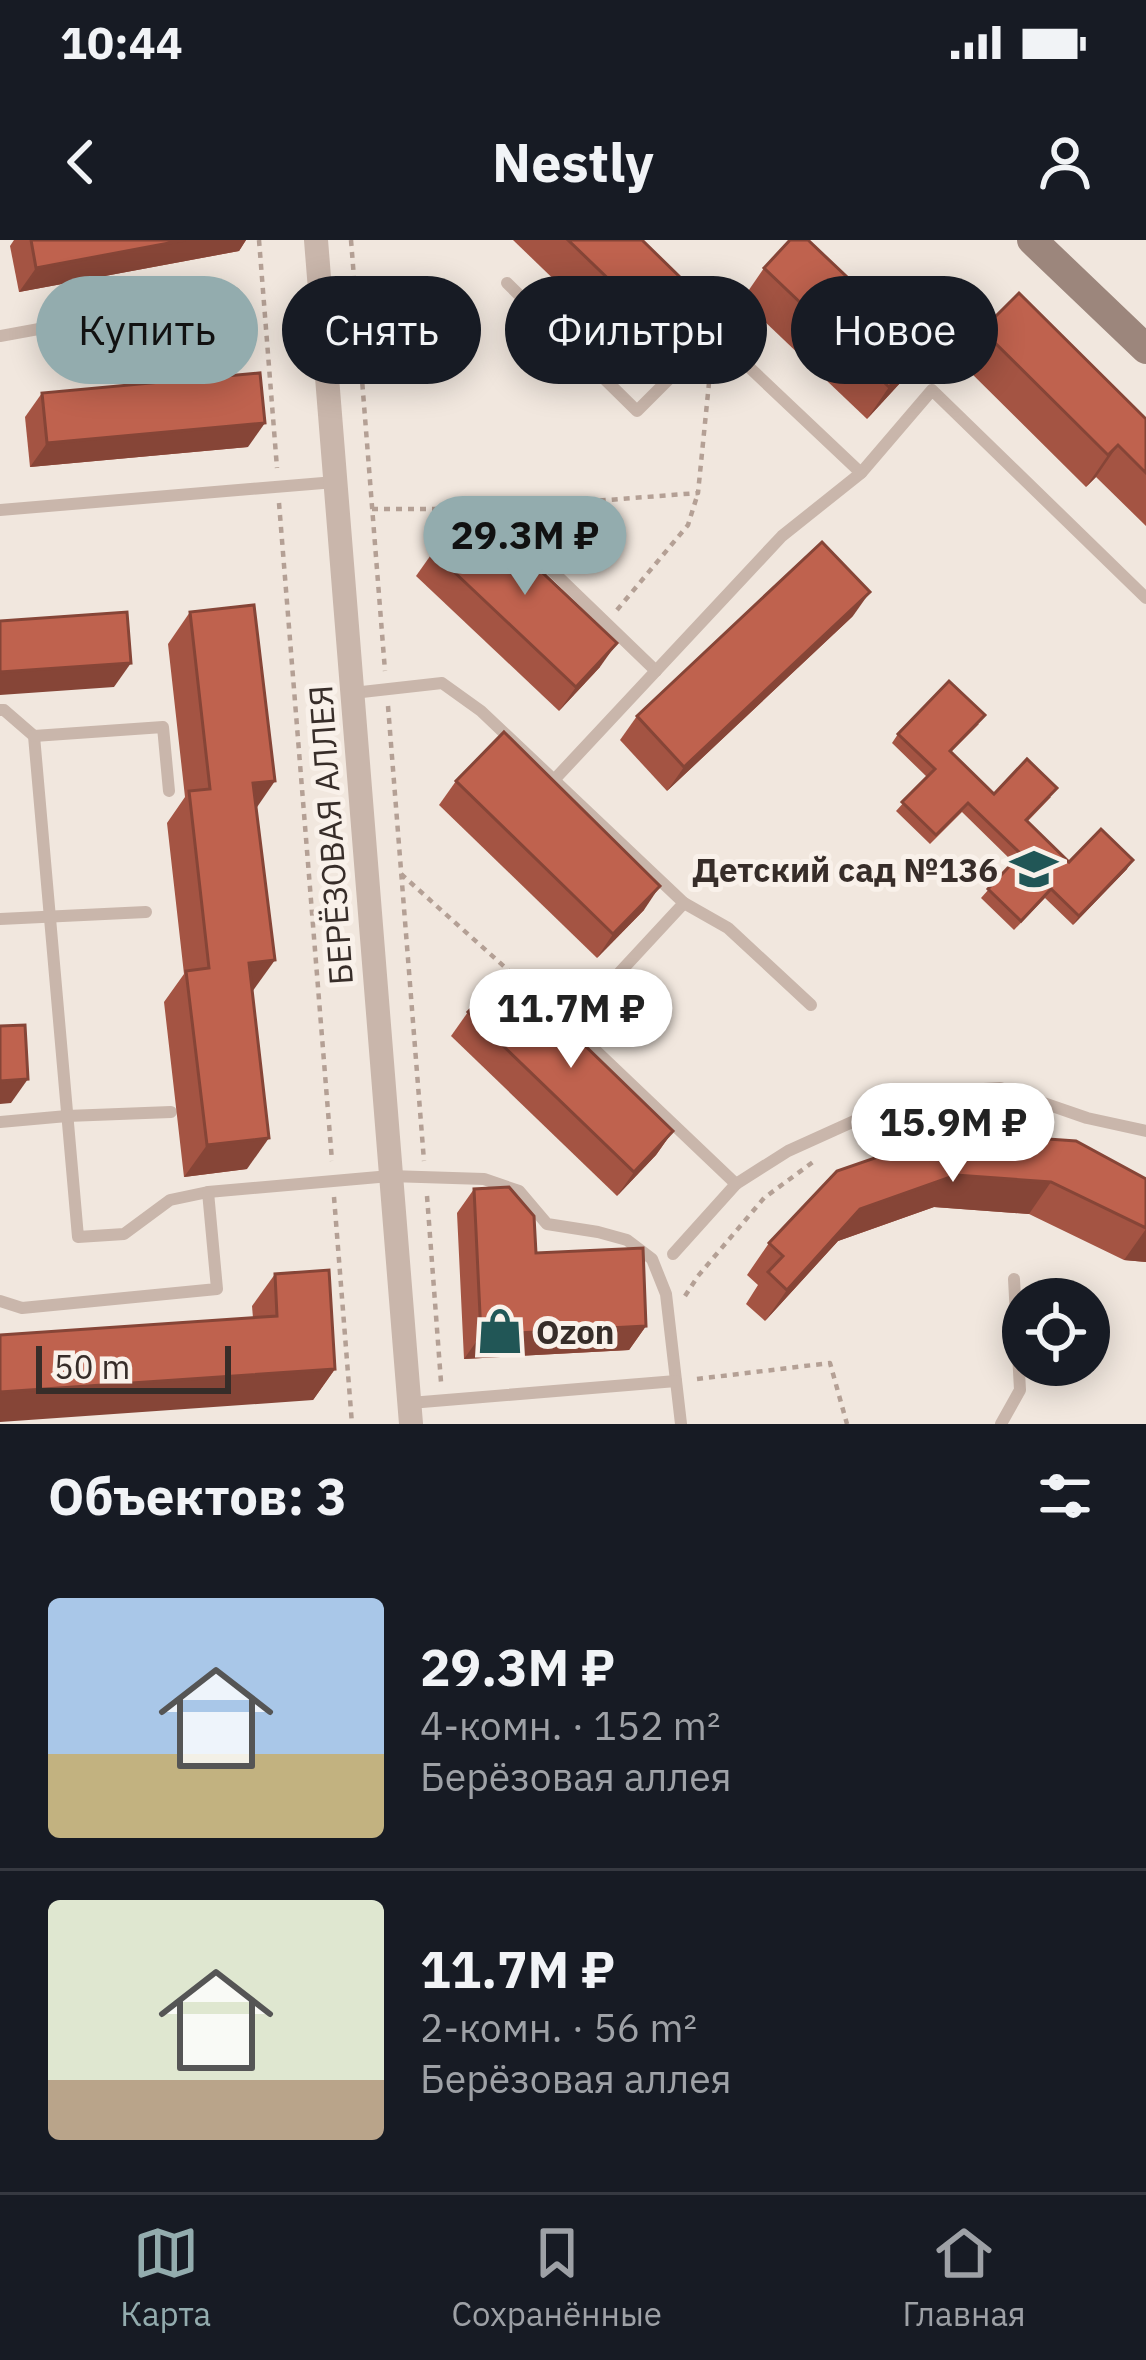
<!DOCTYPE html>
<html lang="ru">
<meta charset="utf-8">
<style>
body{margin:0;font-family:"IBM Plex Sans",sans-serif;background:#20242c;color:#f1f3f6;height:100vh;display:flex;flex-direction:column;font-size:45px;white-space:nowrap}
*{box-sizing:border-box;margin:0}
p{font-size:39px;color:#9ea1a6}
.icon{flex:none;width:66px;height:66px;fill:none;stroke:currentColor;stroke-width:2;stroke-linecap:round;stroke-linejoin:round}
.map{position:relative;height:1184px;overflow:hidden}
.side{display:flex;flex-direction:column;background:#171b24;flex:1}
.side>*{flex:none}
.guide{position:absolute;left:36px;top:36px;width:1074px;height:108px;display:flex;gap:24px}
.tools{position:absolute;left:1002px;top:1038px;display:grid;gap:24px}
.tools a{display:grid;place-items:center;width:108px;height:108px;border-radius:50%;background:#171b24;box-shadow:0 6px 30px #0003;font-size:60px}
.scale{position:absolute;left:36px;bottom:30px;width:195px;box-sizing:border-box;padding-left:12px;border:6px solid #372d29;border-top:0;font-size:33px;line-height:42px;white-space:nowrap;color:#372d29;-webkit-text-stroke:9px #f9f1ea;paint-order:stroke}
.price{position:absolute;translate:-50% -102px;padding:0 27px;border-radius:42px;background:#fff;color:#222;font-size:39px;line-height:78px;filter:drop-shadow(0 3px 6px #0008)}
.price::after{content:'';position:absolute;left:50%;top:72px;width:36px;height:27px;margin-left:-18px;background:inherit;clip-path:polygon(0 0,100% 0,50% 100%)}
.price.current{background:#93acae;color:#111}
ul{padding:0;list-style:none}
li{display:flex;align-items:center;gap:36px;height:300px;padding:0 48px}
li+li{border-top:3px solid #363941}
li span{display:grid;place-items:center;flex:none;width:336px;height:240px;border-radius:12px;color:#555}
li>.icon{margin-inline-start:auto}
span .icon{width:144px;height:144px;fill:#fffc;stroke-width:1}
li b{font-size:51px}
h2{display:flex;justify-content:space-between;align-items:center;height:144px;padding:0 48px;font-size:51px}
.tag{padding:0 42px;border-radius:54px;background:#171b24;box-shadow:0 6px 30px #0003;font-size:42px;line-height:108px}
.tag.current{background:#93acae;color:#111}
.status{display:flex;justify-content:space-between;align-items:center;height:84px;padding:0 60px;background:#171b24;direction:ltr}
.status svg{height:33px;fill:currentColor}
header{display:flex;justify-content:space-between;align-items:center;height:156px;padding:0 48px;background:#171b24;font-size:54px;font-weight:700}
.tabs{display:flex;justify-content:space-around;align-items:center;height:168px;border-top:3px solid #363941;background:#171b24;font-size:33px;color:#9ea1a6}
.tabs a{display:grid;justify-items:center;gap:6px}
.tabs .current{color:#93acae}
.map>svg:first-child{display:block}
</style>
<div class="status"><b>10:44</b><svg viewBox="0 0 49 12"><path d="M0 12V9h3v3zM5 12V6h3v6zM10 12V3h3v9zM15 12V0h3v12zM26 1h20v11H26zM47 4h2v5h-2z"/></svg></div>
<header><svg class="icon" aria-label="back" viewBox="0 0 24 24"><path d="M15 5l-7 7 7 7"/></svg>Nestly<svg class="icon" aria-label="person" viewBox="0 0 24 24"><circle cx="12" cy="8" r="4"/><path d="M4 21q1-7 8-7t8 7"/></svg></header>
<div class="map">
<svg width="1146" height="1184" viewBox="0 0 1146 1184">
<rect width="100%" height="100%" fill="#f1e7de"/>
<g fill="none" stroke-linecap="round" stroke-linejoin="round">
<g stroke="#b4a095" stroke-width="4.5" stroke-dasharray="6 6" stroke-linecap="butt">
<path d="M259,0L277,228"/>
<path d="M351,0L385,431"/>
<path d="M279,263L332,921"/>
<path d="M516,267L698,253L711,123"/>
<path d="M372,269H468"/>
<path d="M617,370L688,285L698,253"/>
<path d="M388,466L424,921"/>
<path d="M401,634L557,774"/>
<path d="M873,896L934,884L972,883L1038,899"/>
<path d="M427,956L441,1142"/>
<path d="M334,957L352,1184"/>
<path d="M685,1056L698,1036L764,958L813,922"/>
<path d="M697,1139L830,1123L847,1184"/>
</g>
<g stroke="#c9b6ab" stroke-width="12">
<path d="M507,43L637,171L714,94L861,233L932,150L1146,358"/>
<path d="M0,96L235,53"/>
<path d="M488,269L656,431"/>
<path d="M0,270L335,242"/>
<path d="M353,453L442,443L481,471L684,663L570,786L736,944"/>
<path d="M0,470H4L34,496L78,997L124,994L170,960L208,952L390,936L484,939L519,951L547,984L598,992L627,1000L652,1019L666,1054L681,1184"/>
<path d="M34,496L163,487L169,551"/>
<path d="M554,540L782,296L861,233"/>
<path d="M684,663L728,688L811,765"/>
<path d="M0,679L146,672"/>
<path d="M0,882L67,876L171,872"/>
<path d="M673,1014L736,944L788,911L872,873L935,852L1000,848L1087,878L1146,891"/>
<path d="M0,1061L22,1068L217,1049L208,952"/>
<path d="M410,1163L676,1141"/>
<path d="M1001,1184L1020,1150L1014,1039"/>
</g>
<path stroke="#c9b6ab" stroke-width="24" d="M316,0L411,1184"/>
<path stroke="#9c867c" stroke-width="30" d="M1032,0L1146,109"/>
</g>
<g fill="#a45443">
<path d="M14,0H246L239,11L19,52L10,6Z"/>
<path d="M513,0H642L683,40L661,72L626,109Z"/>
<path d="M764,28L901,142L867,179L742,60Z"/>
<path d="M982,90L1146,179V286L1096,237L1086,247L960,122Z"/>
<path d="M42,153L248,207L30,227L25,177Z"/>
<path d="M433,312L600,427L559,471L416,336Z"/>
<path d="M190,372L256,568L247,929L184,937L164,762L184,734L167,583L185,557L168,404Z"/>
<path d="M853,376L667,551L620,500L637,476Z"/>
<path d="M979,484L951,512L994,554L1051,557L1027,582L1069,622L1127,629L1073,685L1045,658L1014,690L981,658L1013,622L962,572L930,604L896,571L927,537L892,503L898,494Z"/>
<path d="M456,541L644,670L597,718L439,565Z"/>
<path d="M468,772L673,891L656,915L617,956L451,796Z"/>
<path d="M837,931L1146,939V1022L1124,1020L1029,974L934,967L838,1001L765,1081L746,1064L758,1045L747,1035L769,1003Z"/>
<path d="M474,949L536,1013L646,1086L629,1110L464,1119L457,973Z"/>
<path d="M275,1034L335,1129L313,1160L253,1078L252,1066Z"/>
</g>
<g fill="#864537">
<path d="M185,0H246L239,11L19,52L36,28Z"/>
<path d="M683,40L661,72L626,109L648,77Z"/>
<path d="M924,110L901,142L867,179L889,147Z"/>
<path d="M265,183L248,207L30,227L47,203Z"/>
<path d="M1118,205L1096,237L1086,247L1108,215Z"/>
<path d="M870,352L853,376L667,551L684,527Z"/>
<path d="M617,403L600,427L559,471L576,447Z"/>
<path d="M131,423L114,447L0,455V432Z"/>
<path d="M275,541L253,573V543Z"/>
<path d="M1133,620L1127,629L1073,685L1079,676Z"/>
<path d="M660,646L644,670L597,718L613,694Z"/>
<path d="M275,720L252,752L249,723Z"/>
<path d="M28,839L11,863L0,864V841Z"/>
<path d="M673,891L656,915L617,956L634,932Z"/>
<path d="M269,898L247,929L184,937L207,905Z"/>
<path d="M956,935L1051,942L1029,974L934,967L838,1001L765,1081L787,1050L860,969Z"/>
<path d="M1146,989V1022L1124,1020Z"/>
<path d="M646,1086L629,1110L464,1119L481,1095Z"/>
<path d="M335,1129L313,1160L0,1182V1152Z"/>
</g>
<g fill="#bf624e" stroke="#864537" stroke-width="3">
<path d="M31,0H185L36,28Z"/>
<path d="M568,0H642L683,40L648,77Z"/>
<path d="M790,0H808L924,110L889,147L764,28Z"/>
<path d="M1019,53L1146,179V233L1118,205L1108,215L982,90Z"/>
<path d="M260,133L265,183L47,203L42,153Z"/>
<path d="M474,268L617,403L576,447L433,312Z"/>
<path d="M822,302L870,352L684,527L637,476Z"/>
<path d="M254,365L275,541L253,543L275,720L249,723L269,898L207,905L186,731L209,728L189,551L210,549L190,372Z"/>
<path d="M127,372L131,423L0,432V381Z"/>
<path d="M949,441L985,475L950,511L994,554L1027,519L1057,548L1026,580L1069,622L1101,589L1133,620L1079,676L1051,649L1021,681L988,649L1021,614L968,563L936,595L902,562L935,529L898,494Z"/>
<path d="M504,492L660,646L613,694L456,541Z"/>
<path d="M508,731L673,891L634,932L468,772Z"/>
<path d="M25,785L28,839L0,841V786Z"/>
<path d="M950,892L1076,901L1146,939V988L1051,942L956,935L860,969L787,1050L768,1032L783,1016L769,1003L837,931Z"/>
<path d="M509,947L534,976L536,1013L643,1008L646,1086L481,1095L474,949Z"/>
<path d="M329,1030L335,1129L0,1152V1095L277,1076L275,1034Z"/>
</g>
<defs>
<symbol id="school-bare" viewBox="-9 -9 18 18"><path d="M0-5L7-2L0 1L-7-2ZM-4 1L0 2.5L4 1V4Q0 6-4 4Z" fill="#215656" stroke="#f9f1ea" stroke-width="2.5" paint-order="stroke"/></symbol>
<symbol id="shop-bare" viewBox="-9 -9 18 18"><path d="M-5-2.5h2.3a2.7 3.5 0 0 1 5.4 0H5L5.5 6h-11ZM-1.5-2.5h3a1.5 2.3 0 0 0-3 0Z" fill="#215656" stroke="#f9f1ea" stroke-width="2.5" paint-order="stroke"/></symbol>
</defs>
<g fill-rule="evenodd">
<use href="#school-bare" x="1001" y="596" width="66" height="66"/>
<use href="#shop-bare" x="467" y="1058" width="66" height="66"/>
</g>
<g text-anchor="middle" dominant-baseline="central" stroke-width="10" stroke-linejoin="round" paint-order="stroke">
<g font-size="33" fill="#372d29" stroke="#f9f1ea">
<text transform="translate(330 595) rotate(-94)">БЕРЁЗОВАЯ АЛЛЕЯ</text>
</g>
<g font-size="33" font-weight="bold" fill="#372d29" stroke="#f9f1ea" text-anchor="end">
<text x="998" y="629">Детский сад №136</text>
<text x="536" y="1091" text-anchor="start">Ozon</text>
</g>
</g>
</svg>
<div class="tools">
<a><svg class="icon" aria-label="locate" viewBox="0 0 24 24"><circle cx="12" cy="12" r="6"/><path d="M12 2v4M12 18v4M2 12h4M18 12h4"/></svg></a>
</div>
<div class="scale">50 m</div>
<b class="price current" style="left:525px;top:358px">29.3M ₽</b>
<b class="price" style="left:571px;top:831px">11.7M ₽</b>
<b class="price" style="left:953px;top:945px">15.9M ₽</b>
<div class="guide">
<a class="tag current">Купить</a>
<a class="tag">Снять</a>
<a class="tag">Фильтры</a>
<a class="tag">Новое</a>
</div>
</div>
<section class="side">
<h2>Объектов: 3<svg class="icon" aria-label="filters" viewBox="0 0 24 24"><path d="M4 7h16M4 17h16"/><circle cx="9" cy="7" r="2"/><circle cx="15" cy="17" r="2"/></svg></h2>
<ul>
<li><span style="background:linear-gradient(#a9c7e8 65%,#c2b280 0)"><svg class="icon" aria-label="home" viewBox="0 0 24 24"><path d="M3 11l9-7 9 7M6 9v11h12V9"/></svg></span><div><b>29.3M ₽</b><p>4-комн. · 152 m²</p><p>Берёзовая аллея</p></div></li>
<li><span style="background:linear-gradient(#dfe7d0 75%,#b9a48a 0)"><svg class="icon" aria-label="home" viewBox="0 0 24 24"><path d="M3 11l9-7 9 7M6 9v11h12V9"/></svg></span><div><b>11.7M ₽</b><p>2-комн. · 56 m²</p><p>Берёзовая аллея</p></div></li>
</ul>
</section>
<nav class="tabs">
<a class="current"><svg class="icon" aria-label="map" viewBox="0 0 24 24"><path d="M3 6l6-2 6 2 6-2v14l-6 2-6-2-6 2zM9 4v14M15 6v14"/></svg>Карта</a>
<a><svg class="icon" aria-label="saved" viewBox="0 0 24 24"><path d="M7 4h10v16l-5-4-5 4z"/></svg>Сохранённые</a>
<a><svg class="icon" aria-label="home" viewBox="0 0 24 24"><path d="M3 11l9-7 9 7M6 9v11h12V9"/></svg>Главная</a>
</nav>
